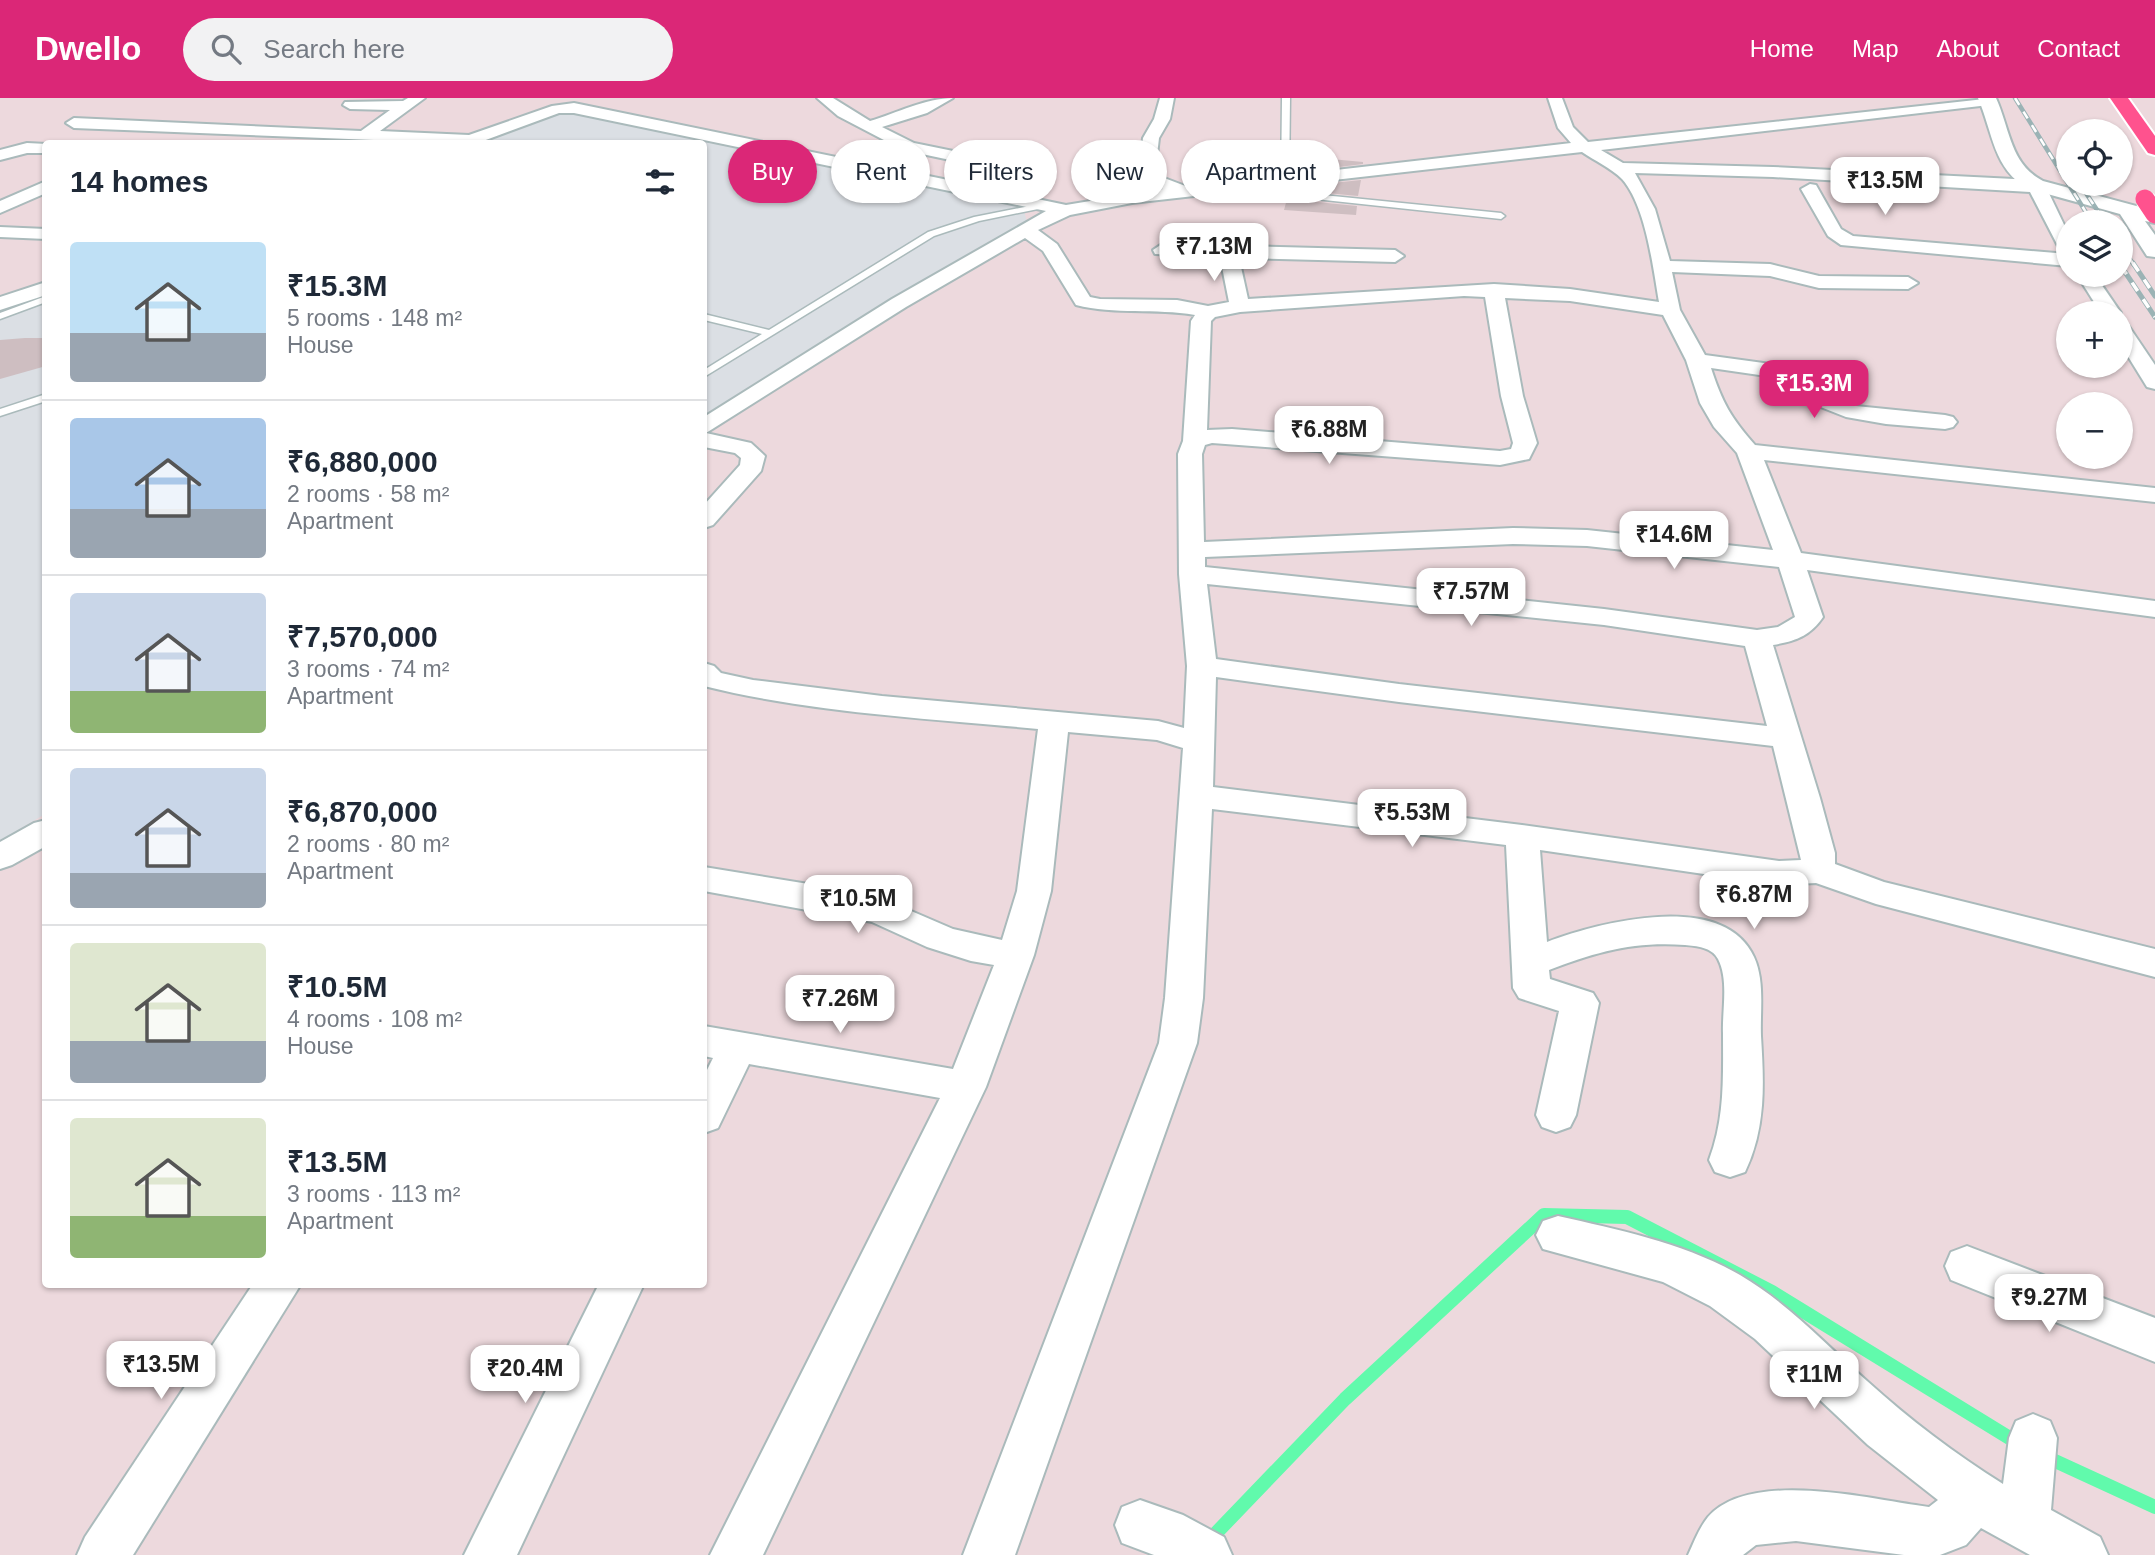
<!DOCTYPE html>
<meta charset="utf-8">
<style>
body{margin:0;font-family:Arial,sans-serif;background:#f2f2f3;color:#1f2937;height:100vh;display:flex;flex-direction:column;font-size:26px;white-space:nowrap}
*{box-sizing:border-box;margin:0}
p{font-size:23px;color:#747a83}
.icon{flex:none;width:38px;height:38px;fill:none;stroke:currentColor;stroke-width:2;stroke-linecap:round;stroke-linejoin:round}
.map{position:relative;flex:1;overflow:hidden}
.drawer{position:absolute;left:42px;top:42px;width:665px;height:1148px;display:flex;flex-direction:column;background:#fff;border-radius:7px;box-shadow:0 2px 5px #0004}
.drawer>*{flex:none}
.guide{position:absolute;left:728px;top:42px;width:665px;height:63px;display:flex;gap:14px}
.tools{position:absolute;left:2056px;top:21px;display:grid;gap:14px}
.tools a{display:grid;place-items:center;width:77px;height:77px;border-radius:50%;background:#fff;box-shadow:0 2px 5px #0004;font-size:35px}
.price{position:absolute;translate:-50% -60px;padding:0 16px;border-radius:14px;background:#fff;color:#222;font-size:23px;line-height:46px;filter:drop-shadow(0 2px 4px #0008)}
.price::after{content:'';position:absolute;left:50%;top:42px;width:21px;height:16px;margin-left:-10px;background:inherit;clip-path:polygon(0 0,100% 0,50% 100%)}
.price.active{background:#db2777;color:#fff}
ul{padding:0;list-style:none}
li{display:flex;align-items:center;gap:21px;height:175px;padding:0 28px}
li+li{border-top:2px solid #e0e1e3}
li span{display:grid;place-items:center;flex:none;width:196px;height:140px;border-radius:7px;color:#555}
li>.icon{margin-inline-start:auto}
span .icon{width:84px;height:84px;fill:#fffc;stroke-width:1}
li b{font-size:30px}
h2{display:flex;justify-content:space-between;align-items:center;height:84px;padding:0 28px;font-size:30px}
.tag{padding:0 24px;border-radius:32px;background:#fff;box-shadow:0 2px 5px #0004;font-size:24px;line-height:63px}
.tag.active{background:#db2777;color:#fff}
header{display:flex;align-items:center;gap:42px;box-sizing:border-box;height:98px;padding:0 35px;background:#db2777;color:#fff}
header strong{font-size:33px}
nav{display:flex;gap:38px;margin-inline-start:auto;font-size:24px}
.search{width:490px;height:63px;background:#f2f2f3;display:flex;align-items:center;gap:18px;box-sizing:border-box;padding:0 24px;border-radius:38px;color:#747a83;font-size:26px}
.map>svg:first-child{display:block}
</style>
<header>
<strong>Dwello</strong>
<div class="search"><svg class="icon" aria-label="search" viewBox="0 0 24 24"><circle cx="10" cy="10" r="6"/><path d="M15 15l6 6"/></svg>Search here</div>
<nav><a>Home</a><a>Map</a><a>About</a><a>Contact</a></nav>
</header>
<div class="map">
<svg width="2155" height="1457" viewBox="0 0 2155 1457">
<rect width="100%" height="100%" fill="#edd9dd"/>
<g fill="#dbdfe4">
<path d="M570,12L1023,109L1027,124L704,319V46H474Z"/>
<path d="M45,196V716L0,743V212Z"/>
</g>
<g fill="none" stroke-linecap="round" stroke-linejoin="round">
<g stroke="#61faac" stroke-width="14">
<path d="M2042,1357L2155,1409"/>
<path d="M1195,1457L1345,1301L1544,1117L1627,1119L1772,1194L2021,1347"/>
</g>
</g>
<g fill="#cebec1">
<path d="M1320,60L1363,64V66L1299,74Z"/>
<path d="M1361,82L1358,98L1295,92L1294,89Z"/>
<path d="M1287,101L1357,108L1356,117L1284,112Z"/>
<path d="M25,240H46V268L0,281V242Z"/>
</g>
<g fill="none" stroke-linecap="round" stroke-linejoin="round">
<defs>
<g id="lane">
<path d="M1282,0H1290L1289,84L1293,94L1501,115L1505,118L1501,121L1287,98L1281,84Z"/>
<path d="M1045,105L1049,107L1048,109L979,123L934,138L704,279V272L762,236L704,222V216L769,232L928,134L974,119Z"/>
<path d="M46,198V204L0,221V215Z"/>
<path d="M46,296V303L0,318V311Z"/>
</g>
<g id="street">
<path d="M408,0H425L380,33L469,37L552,8L574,5L987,90L984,87L988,70L903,52L838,18L817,0H833L870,23C897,15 926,0 953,0L927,15L882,29L914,45L1002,63L1005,75L1002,84L1027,89L1030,93L1023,98L1066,107L1163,91L1147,86L1139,74L1143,40L1154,21L1160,0H1174L1170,21L1159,40L1155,74L1159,78L1188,89L1571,45L1558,30L1548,0H1562L1573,29L1588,44L1994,0L1996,3L1994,6L1989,7L1601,52L1623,65L1773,69L2036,82L2045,87L2068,135V155L2061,154L2059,150L2030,94L1773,79L1635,75L1655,111L1670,163L1770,166L1819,178L1908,179L1918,185L1908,191L1819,190L1770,178L1672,174L1680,212L1705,257L1807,271L1833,298L1856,308L1945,317L1953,319L1957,324L1953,329L1945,331L1886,326L1846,319L1818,308L1793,282L1711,270C1722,304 1731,320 1755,347L2155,390V404L1764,362L1801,455L2155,503V519L1807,472L1823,519C1810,538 1796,543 1773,547L1820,700L1835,755V766L1884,784L2155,851V879L1876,806L1816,785L1779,787L1540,752L1547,844C1600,824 1723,792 1754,859C1765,883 1760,912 1761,938C1764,986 1766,1030 1745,1074L1730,1079L1715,1074L1709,1062C1725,1020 1723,979 1723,935C1722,913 1729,882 1718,861C1712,849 1696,848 1685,847C1635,843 1595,854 1549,872L1550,881L1593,895L1599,905L1576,1017L1570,1029L1556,1034L1542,1029L1536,1017L1559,913L1519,900L1513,890L1506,747L1212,711L1203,900L1197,945L1015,1457H963L1159,945L1165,900L1183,650L1157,642L1068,634L1051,793L1034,857L986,989L763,1457H710L940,1000L749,966L718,1030L704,1035V978L713,960L704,958V928L953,971L994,867L971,863L927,849L872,824L704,793V769L827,789L881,800L953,831L1002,842L1017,793L1038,631C926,620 812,615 704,588V565L714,568L721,575L753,582L882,598L1158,623L1184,630L1187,568L1179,476L1178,356L1183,343L1191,223L1195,217C1155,210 1115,217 1076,207L1043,153L1025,140L906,209L706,335L751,345L765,358L761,373L713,427L704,430V407L740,367L741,360L735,355L704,349V319L892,201L1046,113L574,15H559L475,46L74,30L66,25L74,20L361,33L390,12L350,11L343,7L345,4L403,3ZM1582,54C1595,63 1611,70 1622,81C1646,108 1653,170 1659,204L1570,191L1494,186L1248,201L1239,160L1395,164L1404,158L1395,152L1162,146L1153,152L1155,156L1220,159L1229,204L1208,208L1177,202L1100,201L1090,199L1057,146L1038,132L1070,117L1132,105ZM1464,198L1485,199L1501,298L1513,345L1511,351L1500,353L1232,331L1207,332L1211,223L1215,219L1240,214ZM1505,200L1570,203L1663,217L1686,262L1700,305L1714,329L1737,355L1773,452L1587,432L1513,430L1204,444L1202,356L1205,347L1212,345L1500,367L1529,361L1537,345L1523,298ZM1513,446L1587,448L1779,469L1795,519L1778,529L1757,532L1604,511L1205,469V459ZM1207,486L1604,527L1745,548L1767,628L1399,586L1216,561ZM1216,579L1399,604L1773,648L1801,762L1779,763L1522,727L1213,689Z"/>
<path d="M27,45L47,46L46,55H27L0,62V52Z"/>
<path d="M46,83V95L0,115V103Z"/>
<path d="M1810,86L1816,87L1841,131L1853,138L2068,156V168L1841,147L1828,138L1801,91Z"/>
<path d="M0,129L46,131V141L0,139Z"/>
<path d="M2077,177H2095L2121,215H2101Z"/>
<path d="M46,184V197L0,212V199Z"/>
<path d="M2121,225L2128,227L2155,267V291L2147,289L2121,247Z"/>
<path d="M46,722V748L12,767L0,771V744L34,725Z"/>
<path d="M1558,1118C1620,1132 1684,1145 1740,1177C1788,1205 1826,1247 1867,1283C1909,1321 1955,1356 2003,1386L2009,1340L2016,1323L2033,1316L2050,1323L2057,1340L2051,1412L2100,1439L2108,1457H2030L1981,1430L1966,1447L1940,1457H1904L1796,1443L1756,1447L1743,1457H1688C1694,1444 1699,1430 1708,1419C1751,1370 1873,1402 1929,1409L1938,1402L1868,1347L1755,1241L1710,1208L1663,1184L1543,1151L1536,1137L1543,1123Z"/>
<path d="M1967,1148L2155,1220V1264L1951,1182L1945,1168L1951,1154Z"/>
<path d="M253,1186H301L133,1457H77L85,1439Z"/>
<path d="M599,1186H644L517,1457H464Z"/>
<path d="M1140,1402L1183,1417L1224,1439L1232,1457H1154L1122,1445L1115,1427L1122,1409Z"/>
</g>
<path id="secondary" d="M1978,0H1996C2010,31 2010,66 2043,83L2155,113V125L2145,123L2155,137V159L2147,158L2120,116L2029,91C1993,72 1993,34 1978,0Z"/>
<path id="highway" d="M2110,0H2128L2155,38V57L2148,55Z"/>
</defs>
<use href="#lane" stroke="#aababb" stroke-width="3"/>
<use href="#street" stroke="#aababb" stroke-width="4"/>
<use href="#secondary" stroke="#aababb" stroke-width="4"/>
<use href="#highway" stroke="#fff" stroke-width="4"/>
<use href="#lane" fill="#fff" fill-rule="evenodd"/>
<use href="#street" fill="#fff" fill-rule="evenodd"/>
<use href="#secondary" fill="#fff" fill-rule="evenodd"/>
<use href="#highway" fill="#ff528e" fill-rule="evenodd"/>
<defs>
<g id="rail-far1">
<path d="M2015,0L2092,124"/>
<path d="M2080,86L2105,124"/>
<path d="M2121,148L2134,167"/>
</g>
<g id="rail">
<path d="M2133,165L2155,198"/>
<path d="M2121,168L2155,219"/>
</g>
</defs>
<use href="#rail-far1" stroke="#9bb3b5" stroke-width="4.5"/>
<use href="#rail" stroke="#9bb3b5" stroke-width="5"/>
<use href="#rail-far1" stroke="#fff" stroke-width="2.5" stroke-dasharray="8" stroke-linecap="butt"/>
<use href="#rail" stroke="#fff" stroke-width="3.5" stroke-dasharray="10" stroke-linecap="butt"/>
<defs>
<path id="highway-bridge" d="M2145,101L2155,116"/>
</defs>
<use href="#highway-bridge" stroke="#fff" stroke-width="21" stroke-linecap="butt"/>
<use href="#highway-bridge" stroke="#ff528e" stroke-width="19"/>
</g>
</svg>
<div class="tools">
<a><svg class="icon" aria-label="locate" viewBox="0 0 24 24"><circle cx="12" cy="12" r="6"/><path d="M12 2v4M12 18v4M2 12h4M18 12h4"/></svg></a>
<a><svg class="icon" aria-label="layers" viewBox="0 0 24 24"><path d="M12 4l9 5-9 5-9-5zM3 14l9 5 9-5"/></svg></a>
<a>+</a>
<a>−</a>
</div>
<b class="price" style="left:1885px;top:119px">₹13.5M</b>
<b class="price" style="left:1214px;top:185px">₹7.13M</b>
<b class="price active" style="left:1814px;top:322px">₹15.3M</b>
<b class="price" style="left:1329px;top:368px">₹6.88M</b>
<b class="price" style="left:1674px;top:473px">₹14.6M</b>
<b class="price" style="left:1471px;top:530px">₹7.57M</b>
<b class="price" style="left:1412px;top:751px">₹5.53M</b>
<b class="price" style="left:1754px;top:833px">₹6.87M</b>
<b class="price" style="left:858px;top:837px">₹10.5M</b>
<b class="price" style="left:840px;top:937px">₹7.26M</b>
<b class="price" style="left:2049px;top:1236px">₹9.27M</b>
<b class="price" style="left:161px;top:1303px">₹13.5M</b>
<b class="price" style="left:525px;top:1307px">₹20.4M</b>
<b class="price" style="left:1814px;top:1313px">₹11M</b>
<div class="guide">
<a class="tag active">Buy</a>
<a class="tag">Rent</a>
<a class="tag">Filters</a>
<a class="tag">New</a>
<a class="tag">Apartment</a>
</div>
<section class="drawer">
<h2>14 homes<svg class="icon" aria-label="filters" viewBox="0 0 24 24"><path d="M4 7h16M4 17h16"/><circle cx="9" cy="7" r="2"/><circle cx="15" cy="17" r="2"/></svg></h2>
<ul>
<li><span style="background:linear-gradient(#bfe0f5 65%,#9aa5b1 0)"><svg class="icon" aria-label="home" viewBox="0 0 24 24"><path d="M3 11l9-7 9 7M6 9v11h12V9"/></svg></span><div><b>₹15.3M</b><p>5 rooms · 148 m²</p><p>House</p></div></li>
<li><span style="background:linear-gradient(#a9c7e8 65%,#9aa5b1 0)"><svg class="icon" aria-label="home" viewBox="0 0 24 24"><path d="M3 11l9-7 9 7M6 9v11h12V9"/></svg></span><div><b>₹6,880,000</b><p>2 rooms · 58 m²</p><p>Apartment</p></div></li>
<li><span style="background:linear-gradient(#c9d6e8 70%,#8fb573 0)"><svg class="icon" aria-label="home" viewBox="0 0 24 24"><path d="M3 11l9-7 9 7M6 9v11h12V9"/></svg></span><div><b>₹7,570,000</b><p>3 rooms · 74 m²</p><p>Apartment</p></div></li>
<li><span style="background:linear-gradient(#c9d6e8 75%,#9aa5b1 0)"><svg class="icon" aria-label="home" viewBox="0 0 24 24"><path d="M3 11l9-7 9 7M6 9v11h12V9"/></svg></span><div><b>₹6,870,000</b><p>2 rooms · 80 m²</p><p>Apartment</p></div></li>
<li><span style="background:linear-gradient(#dfe7d0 70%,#9aa5b1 0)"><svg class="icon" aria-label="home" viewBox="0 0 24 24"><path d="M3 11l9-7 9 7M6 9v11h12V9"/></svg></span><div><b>₹10.5M</b><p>4 rooms · 108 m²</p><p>House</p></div></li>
<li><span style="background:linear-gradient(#dfe7d0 70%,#8fb573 0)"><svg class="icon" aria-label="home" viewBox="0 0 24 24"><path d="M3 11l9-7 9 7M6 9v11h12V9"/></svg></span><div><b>₹13.5M</b><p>3 rooms · 113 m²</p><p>Apartment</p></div></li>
</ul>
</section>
</div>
